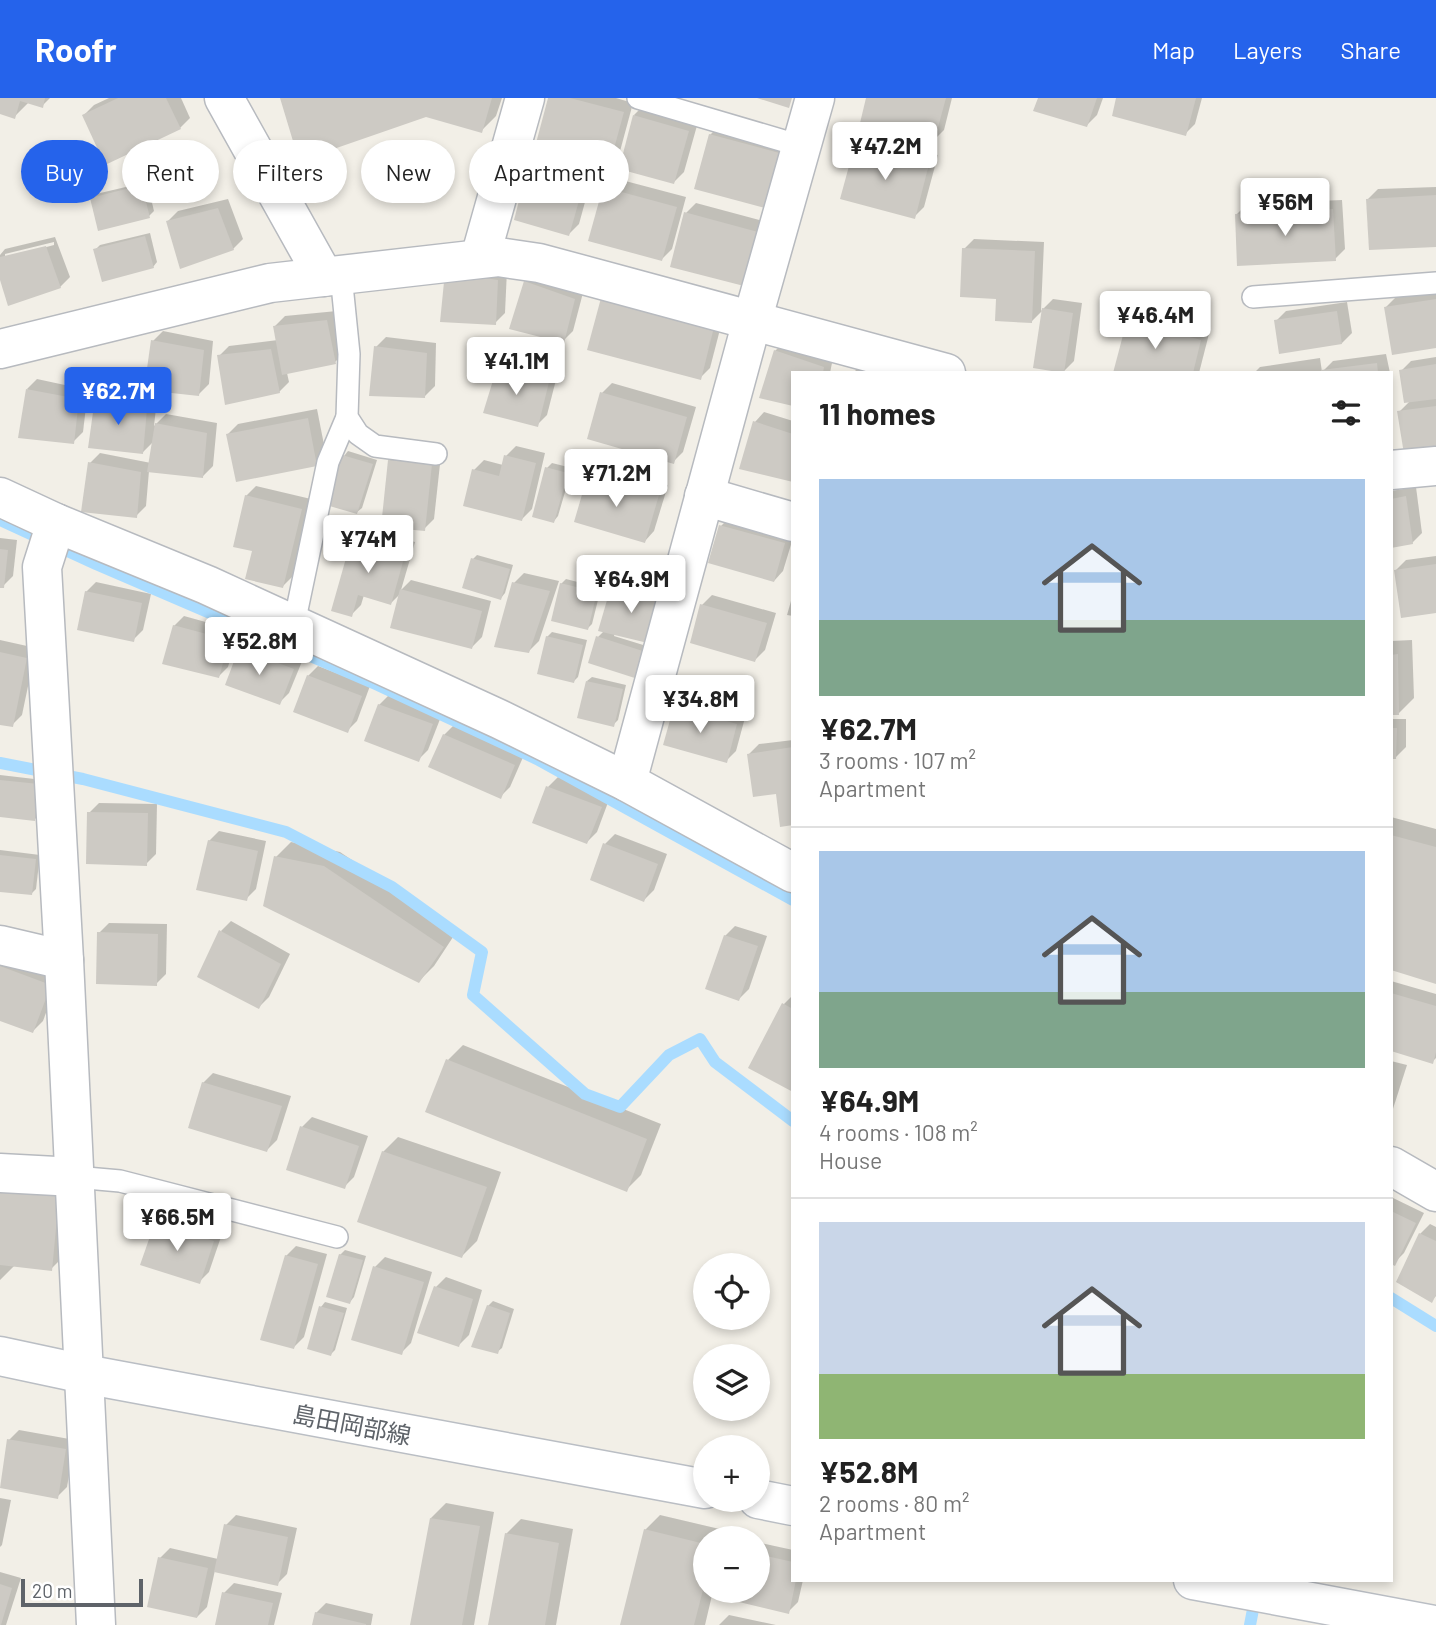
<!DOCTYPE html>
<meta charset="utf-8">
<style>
body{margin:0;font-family:Barlow,"Noto Sans JP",sans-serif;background:#f2f2f2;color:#222;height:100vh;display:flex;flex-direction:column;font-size:26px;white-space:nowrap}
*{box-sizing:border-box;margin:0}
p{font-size:23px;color:#767676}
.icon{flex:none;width:38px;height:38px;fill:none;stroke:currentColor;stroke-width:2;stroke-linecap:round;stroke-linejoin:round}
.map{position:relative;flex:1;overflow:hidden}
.drawer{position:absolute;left:791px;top:273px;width:602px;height:1211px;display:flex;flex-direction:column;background:#fff;border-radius:0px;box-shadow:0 4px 10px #0003}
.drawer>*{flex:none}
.guide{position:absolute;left:21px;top:42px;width:665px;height:63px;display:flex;gap:14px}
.buttons{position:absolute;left:693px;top:1155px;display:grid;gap:14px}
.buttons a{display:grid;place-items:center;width:77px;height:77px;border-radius:50%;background:#fff;box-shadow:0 4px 10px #0003;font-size:35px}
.scale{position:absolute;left:21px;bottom:18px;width:122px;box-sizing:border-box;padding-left:7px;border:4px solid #5e6369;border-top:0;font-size:19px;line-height:24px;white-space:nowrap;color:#5e6369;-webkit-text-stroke:5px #fff;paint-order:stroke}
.price{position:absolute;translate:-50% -60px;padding:0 16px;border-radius:7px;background:#fff;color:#222;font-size:23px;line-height:46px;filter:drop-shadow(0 2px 4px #0008)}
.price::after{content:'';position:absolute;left:50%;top:42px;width:21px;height:16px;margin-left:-10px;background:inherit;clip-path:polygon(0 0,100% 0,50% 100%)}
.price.selected{background:#2563eb;color:#fff}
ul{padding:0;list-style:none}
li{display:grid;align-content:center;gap:14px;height:371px;padding:0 28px}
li+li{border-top:2px solid #e0e0e0}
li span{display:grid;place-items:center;height:217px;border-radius:0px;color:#555}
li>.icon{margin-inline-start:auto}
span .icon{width:126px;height:126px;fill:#fffc;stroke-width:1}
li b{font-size:30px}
h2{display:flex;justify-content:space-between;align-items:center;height:84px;padding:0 28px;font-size:30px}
.pill{padding:0 24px;border-radius:32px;background:#fff;box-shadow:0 4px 10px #0003;font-size:24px;line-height:63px}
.pill.selected{background:#2563eb;color:#fff}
header{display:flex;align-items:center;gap:42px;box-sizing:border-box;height:98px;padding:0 35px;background:#2563eb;color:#fff}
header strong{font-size:33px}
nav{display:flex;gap:38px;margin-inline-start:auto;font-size:24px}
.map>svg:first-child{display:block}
</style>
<header>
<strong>Roofr</strong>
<nav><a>Map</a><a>Layers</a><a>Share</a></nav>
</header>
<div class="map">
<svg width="1436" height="1527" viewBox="0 0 1436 1527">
<rect width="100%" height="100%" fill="#f2efe7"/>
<g fill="#0003" fill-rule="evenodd">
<path d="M0,0H50L42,8L29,4L14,19L0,14Z"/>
<path d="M109,0H181L190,20L180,30L84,17L94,7Z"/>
<path d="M282,0H502L496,18L481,33L426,17Z"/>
<path d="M550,0H616L633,5L619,57L609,67Z"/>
<path d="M868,0H952L944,32L934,42Z"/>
<path d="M1039,0H1103L1097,17L1087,27Z"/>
<path d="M1118,0H1202L1195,26L1185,36Z"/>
<path d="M644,7L698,24L684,74L674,84L634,17Z"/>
<path d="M720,27L792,46L778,99L710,37Z"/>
<path d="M866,37L938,57L924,109L914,119L856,47Z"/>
<path d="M539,59L593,75L579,126L569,136L529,69Z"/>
<path d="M614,80L686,99L672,151L662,161L604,90Z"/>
<path d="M147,84L154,113L149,118L92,101L96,96Z"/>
<path d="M1436,89V147L1368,101L1378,91Z"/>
<path d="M228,101L243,141L233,151L168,123L178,113Z"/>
<path d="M1342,102L1345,151L1335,161L1237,116L1247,106Z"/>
<path d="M696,105L767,124L754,176L686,115Z"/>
<path d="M150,135L157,164L153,169L95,152L100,147Z"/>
<path d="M55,139L70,179L60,189L0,176V157L5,151ZM54,144V147L5,160V156Z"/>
<path d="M974,141L1044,144L1041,213L1053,201L1082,205L1074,263L1064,273L1043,212L1031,224L998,199L964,151Z"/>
<path d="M507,172L505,215L495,225L446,175Z"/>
<path d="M535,174L584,191L573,233L563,243L525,184Z"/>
<path d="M1436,193V248L1386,209L1396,199Z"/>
<path d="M1347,204L1352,235L1342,245L1276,223L1286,213Z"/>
<path d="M337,213L345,254L335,264L287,275L289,284L279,294L219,258L229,248L278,242L275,228L285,218Z"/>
<path d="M1139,213L1210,232L1199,275H1115L1129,223Z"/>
<path d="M723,220L710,270L700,280L590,251Z"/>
<path d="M163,233L213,243L209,286L199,296L153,243Z"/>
<path d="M386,239L436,245L435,288L425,298L376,249Z"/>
<path d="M785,243L833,260L830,275H793L775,253Z"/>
<path d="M1386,256L1390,275H1254L1260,269L1320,260L1322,274L1333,263Z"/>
<path d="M510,257L558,274L547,317L537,327L500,267Z"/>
<path d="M1436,259V355L1399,314L1411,302L1401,273L1411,263Z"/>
<path d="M864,264L895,275H853Z"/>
<path d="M37,281L88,292L83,334L73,344L27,291Z"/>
<path d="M612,285L696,309L683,354L673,364L602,295Z"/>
<path d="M106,291L157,301L154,328L166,316L217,325L213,368L203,378L149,373L146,408L136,418L90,365L100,355L151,365L154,343L143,354L97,301Z"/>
<path d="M317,311L326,357L316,367L228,336L238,326Z"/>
<path d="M764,314L793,323V382L755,324Z"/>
<path d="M516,348L545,355L532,411L522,421L474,372L484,362L503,367L506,358Z"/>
<path d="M348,353L377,362L362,410L357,414L344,358Z"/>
<path d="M399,353L441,357L434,421L424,431L389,363Z"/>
<path d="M552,365L572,370L558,418L554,423L547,370Z"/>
<path d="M599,367L668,387L654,433L645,443L589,377Z"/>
<path d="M256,388L311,401L293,478L283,488L254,452L246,398Z"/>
<path d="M1416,389L1422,435L1412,445L1391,448V393Z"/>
<path d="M731,418L793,440L783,473L774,483L721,428Z"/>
<path d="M364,430L415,444L401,492L411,482L491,503L482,539L472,549L401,495L391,505L364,497L361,507L351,517L354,440Z"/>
<path d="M0,440L17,442L13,478L3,488H0Z"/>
<path d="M477,457L513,467L505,495L501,500L473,461Z"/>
<path d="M1436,458V513L1396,472L1406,462Z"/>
<path d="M524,475L559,483L539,543L529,553L514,485Z"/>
<path d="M624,476L672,492L615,535L614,538L653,550L645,575L598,539L604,533L614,486Z"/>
<path d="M566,481L601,490L592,526L588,530L561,486Z"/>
<path d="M96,484L151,496L143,532L133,542L86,494Z"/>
<path d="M793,496V518L787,517Z"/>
<path d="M712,497L776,515L765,552L755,562L702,507Z"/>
<path d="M184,518L238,533L228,569L218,579L174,528Z"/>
<path d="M552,534L587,542L578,579L574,583L547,539Z"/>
<path d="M250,541L303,561L289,595L279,605L240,551Z"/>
<path d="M0,542L36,550L22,617L12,627L0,625Z"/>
<path d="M1412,542L1414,600L1399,615H1391V543Z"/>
<path d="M318,568L370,588L357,623L347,633L308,578Z"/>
<path d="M592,579L626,587L618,622L613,627L587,583Z"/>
<path d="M389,597L442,616L428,652L418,662L379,607Z"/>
<path d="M686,599L746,616L736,653L726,663L676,609Z"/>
<path d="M1391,621H1406V649L1396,659H1391Z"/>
<path d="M454,627L524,657L510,689L500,699L444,637Z"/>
<path d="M793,642V725L778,694L749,656L759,646Z"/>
<path d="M0,677L43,682L39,717L35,721L0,717Z"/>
<path d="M558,679L610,699L597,734L587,744L548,689Z"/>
<path d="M99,705L157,706L156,756L146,766L89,715Z"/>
<path d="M1391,719L1436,731V884L1391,870Z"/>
<path d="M219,733L266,743L256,791L246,801L209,743Z"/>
<path d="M615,736L667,756L654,792L644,802L605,746Z"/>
<path d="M291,744L340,754L457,833L434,868L419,883L276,759Z"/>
<path d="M0,752L40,757L36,791L31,796L0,792Z"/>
<path d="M231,823L290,856L269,899L259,909L221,833Z"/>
<path d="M109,825L167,826L166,876L156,886L99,835Z"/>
<path d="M735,828L767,838L749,891L739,901L725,838Z"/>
<path d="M0,863L60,877L43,923L33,933L0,921Z"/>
<path d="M1391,883L1436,896V960L1432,964L1391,952Z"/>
<path d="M793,897V992L784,906Z"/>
<path d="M463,947L661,1026L641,1077L626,1092L448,962Z"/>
<path d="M1391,963L1407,967L1391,1017Z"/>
<path d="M213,975L291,998L277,1042L267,1052L203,985Z"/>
<path d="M312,1019L368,1038L354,1079L344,1089L302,1029Z"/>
<path d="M398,1039L501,1074L477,1143L462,1158L383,1054Z"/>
<path d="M0,1071L78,1079L71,1151L51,1171L15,1167L0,1182Z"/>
<path d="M1391,1099L1424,1115L1404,1155L1394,1165L1391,1164Z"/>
<path d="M166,1115L223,1133L209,1174L199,1184L156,1125Z"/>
<path d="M1430,1126L1436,1129V1198L1432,1202L1420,1136Z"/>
<path d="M296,1148L327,1156L304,1239L294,1249L286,1158Z"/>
<path d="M345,1152L366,1158L354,1199L350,1204L340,1157Z"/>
<path d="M385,1159L432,1174L411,1245L401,1255L375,1169Z"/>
<path d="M446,1179L482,1192L469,1237L459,1247L419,1234L436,1189Z"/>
<path d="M493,1203L514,1211L502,1250L497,1254L488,1208Z"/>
<path d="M325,1204L347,1210L335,1252L331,1256L321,1209Z"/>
<path d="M19,1332L75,1342L67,1389L57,1399L9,1342Z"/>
<path d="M0,1400L11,1402L2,1447L0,1449Z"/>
<path d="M446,1405L494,1414L474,1527H412L431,1420Z"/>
<path d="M236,1417L297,1430L287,1476L277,1486L215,1472L207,1509L197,1519L160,1460L170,1450L218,1461L226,1427Z"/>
<path d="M660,1417L728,1433L726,1440H705V1493H713L705,1527H622L645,1432Z"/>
<path d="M521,1421L573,1431L556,1527H490L506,1436Z"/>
<path d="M761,1445L793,1452V1482H803L798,1504L788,1514L741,1503L743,1493H758V1449Z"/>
<path d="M0,1474L21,1480L6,1527H0Z"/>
<path d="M234,1485L282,1495L274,1527H217L224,1495Z"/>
<path d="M326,1505L373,1516L371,1527H314L316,1515Z"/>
<path d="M729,1517L776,1527H719Z"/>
</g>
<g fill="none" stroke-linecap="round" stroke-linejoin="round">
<g stroke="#aadcff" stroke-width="12">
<path d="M0,422L96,466L378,587L537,661L793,802"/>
<path d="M0,665L83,681L286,734L392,789L482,854L473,897L585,996L620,1009L669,957L700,941L715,964L793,1023"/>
<path d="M1391,1200L1436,1228"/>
<path d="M1250,1527L1256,1496"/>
</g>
</g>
<g fill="#cdcac4">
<path d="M0,0H45L43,10L20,3L15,21L0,16Z"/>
<path d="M118,0H166L181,31L105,67L82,17Z"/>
<path d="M280,0H492L482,35L426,19L299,63Z"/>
<path d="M548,0H570L624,14L609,69L535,49Z"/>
<path d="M757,0H792L789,10Z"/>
<path d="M866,0H946L934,44L860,25Z"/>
<path d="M1038,0H1097L1087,29L1033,13Z"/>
<path d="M1116,0H1196L1186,38L1112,18Z"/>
<path d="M633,17L689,33L674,86L619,71Z"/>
<path d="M709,36L783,56L769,111L694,91Z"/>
<path d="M855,46L929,66L915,121L840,101Z"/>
<path d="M528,68L584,85L569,138L514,122Z"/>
<path d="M142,87L150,120L98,133L90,100Z"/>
<path d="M603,89L677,109L662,163L588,143Z"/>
<path d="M1436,97V149L1369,152L1366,101Z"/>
<path d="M218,110L234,152L180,171L166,123Z"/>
<path d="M1333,111L1336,163L1237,168L1235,116Z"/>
<path d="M684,114L758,134L744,188L670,169Z"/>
<path d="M145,138L154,170L102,184L93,151Z"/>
<path d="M46,148L61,190L8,208L0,182V159Z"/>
<path d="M962,150L1035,153L1032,225L995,223L996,201L960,199Z"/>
<path d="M445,174L498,182L496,227L440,224Z"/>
<path d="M524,183L575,201L564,245L509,231Z"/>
<path d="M601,200L714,229L701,282L587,252Z"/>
<path d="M1436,201V250L1392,257L1384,209Z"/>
<path d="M1042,210L1073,215L1064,275L1033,270Z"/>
<path d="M1337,213L1342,246L1279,256L1274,222Z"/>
<path d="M327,222L336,266L282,277L273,228Z"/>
<path d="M1127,222L1201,242L1193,275H1113Z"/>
<path d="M151,242L204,252L199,298L144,292Z"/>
<path d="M374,248L427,255L425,300L369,298Z"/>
<path d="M271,251L280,295L225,307L217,257Z"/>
<path d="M774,252L824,269L823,275H793V308L759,300Z"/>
<path d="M1377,265L1378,275H1321V272Z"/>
<path d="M498,266L549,284L538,329L483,315Z"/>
<path d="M1436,266V301L1404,305L1399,272Z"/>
<path d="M26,291L79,301L74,346L18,340Z"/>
<path d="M600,294L687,319L674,366L587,341Z"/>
<path d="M95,300L147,311L143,356L88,350Z"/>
<path d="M1436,308V357L1405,362L1397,313Z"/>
<path d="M308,320L317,368L236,384L226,336Z"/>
<path d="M753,323L793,336V384L739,371Z"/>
<path d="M155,325L207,335L203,380L147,374Z"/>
<path d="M342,357L373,366L357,416L326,407Z"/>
<path d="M504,357L536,365L522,423L463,408L472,371L499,378Z"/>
<path d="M388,362L432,366L425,433L381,429Z"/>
<path d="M88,364L141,374L137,420L81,414Z"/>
<path d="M545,369L568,375L554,425L532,419Z"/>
<path d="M588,376L659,397L645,445L574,424Z"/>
<path d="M245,397L302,411L283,490L245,481L252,453L233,449Z"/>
<path d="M1406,398L1413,446L1391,450V401Z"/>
<path d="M719,427L785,445L774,484L708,465Z"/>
<path d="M352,439L406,453L391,507L358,497L352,519L331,513Z"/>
<path d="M0,451L8,452L4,490H0Z"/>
<path d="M471,460L510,471L501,502L462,490Z"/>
<path d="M1436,466V515L1401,520L1394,472Z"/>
<path d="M512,484L550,493L529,555L494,549Z"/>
<path d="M560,485L597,494L588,532L551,523Z"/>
<path d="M612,485L663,502L652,546L598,533Z"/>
<path d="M400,491L482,513L472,551L390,530Z"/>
<path d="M85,493L142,505L134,544L77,532Z"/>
<path d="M700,506L767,525L755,564L690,545Z"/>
<path d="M173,527L229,542L219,580L162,566Z"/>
<path d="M546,538L583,547L574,585L537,576Z"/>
<path d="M596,538L649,555L641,582L588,565Z"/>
<path d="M239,550L294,571L280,607L225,587Z"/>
<path d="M0,554L27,560L13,629L0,627Z"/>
<path d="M1398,556L1399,617H1391V557Z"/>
<path d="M307,577L362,598L348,635L293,614Z"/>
<path d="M586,583L623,591L614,629L577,620Z"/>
<path d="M378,606L433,626L419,664L364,643Z"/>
<path d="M674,608L737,626L727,665L663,647Z"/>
<path d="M1391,630H1397L1396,661H1391Z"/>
<path d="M443,636L515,667L501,701L428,669Z"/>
<path d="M793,649V727L780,729L776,696L753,699L747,656Z"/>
<path d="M0,682L39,686L35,723L0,719Z"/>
<path d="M546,688L602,709L587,746L532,725Z"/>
<path d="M87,714L148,715L147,768L86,766Z"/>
<path d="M1391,737L1436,749V886L1391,872Z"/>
<path d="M208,742L258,753L247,803L196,792Z"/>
<path d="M603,745L658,766L644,804L590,782Z"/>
<path d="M0,757L36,761L32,797L0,794Z"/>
<path d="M274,758L324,768L444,849L419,885L263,808Z"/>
<path d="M219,832L281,866L259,911L197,879Z"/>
<path d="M97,834L158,836L157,888L96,886Z"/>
<path d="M724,837L758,848L739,903L705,891Z"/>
<path d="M0,868L51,887L33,935L0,923Z"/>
<path d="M1391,895L1436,908V954L1433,966L1391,953Z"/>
<path d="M782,905L793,911V994L748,970Z"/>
<path d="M446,961L647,1041L627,1094L425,1014Z"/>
<path d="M202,984L282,1008L267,1054L188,1030Z"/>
<path d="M300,1028L359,1048L345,1091L286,1072Z"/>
<path d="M382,1053L487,1089L462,1160L357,1124Z"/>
<path d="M0,1092L59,1098L52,1173L0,1167Z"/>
<path d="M1391,1113L1416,1125L1395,1168L1391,1166Z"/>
<path d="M155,1124L214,1143L200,1186L140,1167Z"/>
<path d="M1419,1135L1436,1143V1197L1432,1205L1396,1184Z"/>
<path d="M339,1156L363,1162L350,1206L326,1199Z"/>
<path d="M285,1157L318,1166L294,1251L260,1242Z"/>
<path d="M373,1168L424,1184L402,1257L351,1242Z"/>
<path d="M434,1188L473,1201L459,1249L417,1235Z"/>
<path d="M487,1207L510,1215L498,1256L471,1249Z"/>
<path d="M319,1208L344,1215L331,1258L307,1251Z"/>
<path d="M7,1341L66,1351L58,1401L0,1390Z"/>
<path d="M430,1420L480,1428L462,1527H410Z"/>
<path d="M224,1426L288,1439L278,1488L214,1474Z"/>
<path d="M644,1431L705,1446V1484L694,1527H620Z"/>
<path d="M505,1435L559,1445L545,1527H488Z"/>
<path d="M758,1456L793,1464V1482H796L789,1516L739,1504L741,1493H758Z"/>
<path d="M158,1459L208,1470L197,1520L147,1509Z"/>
<path d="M0,1486L12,1490L1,1527H0Z"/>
<path d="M222,1494L273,1505L268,1527H215Z"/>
<path d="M315,1514L366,1526V1527H312Z"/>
</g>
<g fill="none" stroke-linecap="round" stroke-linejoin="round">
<defs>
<g id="service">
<path d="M638,0L801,48"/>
<path d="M341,177L349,256L347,319L358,336L375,348L436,356"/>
<path d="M1253,199L1436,185"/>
<path d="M294,526L328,364L347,319"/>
<path d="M75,1079L120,1083L337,1139"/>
</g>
<g id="minor">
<path d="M224,0L324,179"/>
<path d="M480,160L525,0"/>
<path d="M0,251L270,185L498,159L539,165L946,275"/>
<path d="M1391,372L1436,368"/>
<path d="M704,398L793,424"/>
<path d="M0,399L56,425L207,487L499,621L627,684L793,775"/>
<path d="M56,425L42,469L64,862L96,1527"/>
<path d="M627,684L752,223L815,0"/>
<path d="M0,847L64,862"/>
<path d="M1391,1068L1436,1094"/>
<path d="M0,1075L75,1079"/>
</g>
<g id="secondary">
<path d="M0,1258L84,1276L705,1391"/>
<path d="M758,1401L793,1408"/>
<path d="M1193,1482L1434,1527"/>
</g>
</defs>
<use href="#service" stroke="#b7babf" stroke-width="24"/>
<use href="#minor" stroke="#b7babf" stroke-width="41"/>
<use href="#secondary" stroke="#babec4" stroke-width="41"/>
<use href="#service" stroke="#fff" stroke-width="21"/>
<use href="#minor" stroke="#fff" stroke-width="38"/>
<use href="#secondary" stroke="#fff" stroke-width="38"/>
</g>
<g text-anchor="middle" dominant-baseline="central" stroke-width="6" stroke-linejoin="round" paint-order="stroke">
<g font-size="24" fill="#5e6369" stroke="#fff">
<text transform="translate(352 1326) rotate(11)">島田岡部線</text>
</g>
</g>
</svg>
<div class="buttons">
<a><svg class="icon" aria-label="locate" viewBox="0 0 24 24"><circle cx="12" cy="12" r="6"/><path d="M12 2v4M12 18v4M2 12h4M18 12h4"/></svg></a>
<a><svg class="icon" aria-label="layers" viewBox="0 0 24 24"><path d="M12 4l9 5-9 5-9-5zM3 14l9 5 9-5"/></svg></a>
<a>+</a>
<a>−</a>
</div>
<div class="scale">20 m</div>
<b class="price" style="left:885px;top:84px">¥47.2M</b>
<b class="price" style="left:1285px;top:140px">¥56M</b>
<b class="price" style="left:1155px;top:253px">¥46.4M</b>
<b class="price" style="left:516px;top:299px">¥41.1M</b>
<b class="price selected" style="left:118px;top:329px">¥62.7M</b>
<b class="price" style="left:616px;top:411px">¥71.2M</b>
<b class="price" style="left:368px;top:477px">¥74M</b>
<b class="price" style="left:631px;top:517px">¥64.9M</b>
<b class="price" style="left:259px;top:579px">¥52.8M</b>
<b class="price" style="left:700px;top:637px">¥34.8M</b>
<b class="price" style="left:177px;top:1155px">¥66.5M</b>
<div class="guide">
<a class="pill selected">Buy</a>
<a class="pill">Rent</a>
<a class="pill">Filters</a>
<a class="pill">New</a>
<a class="pill">Apartment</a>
</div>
<section class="drawer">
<h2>11 homes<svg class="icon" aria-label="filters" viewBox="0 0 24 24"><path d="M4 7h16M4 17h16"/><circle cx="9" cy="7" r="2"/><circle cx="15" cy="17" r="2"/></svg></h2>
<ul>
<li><span style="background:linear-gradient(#a9c7e8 65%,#7fa58c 0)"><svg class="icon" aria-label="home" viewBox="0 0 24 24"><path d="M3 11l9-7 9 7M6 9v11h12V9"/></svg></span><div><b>¥62.7M</b><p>3 rooms · 107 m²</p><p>Apartment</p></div></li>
<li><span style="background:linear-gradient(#a9c7e8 65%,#7fa58c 0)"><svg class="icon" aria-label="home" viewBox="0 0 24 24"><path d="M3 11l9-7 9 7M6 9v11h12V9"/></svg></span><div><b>¥64.9M</b><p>4 rooms · 108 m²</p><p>House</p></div></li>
<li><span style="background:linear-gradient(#c9d6e8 70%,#8fb573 0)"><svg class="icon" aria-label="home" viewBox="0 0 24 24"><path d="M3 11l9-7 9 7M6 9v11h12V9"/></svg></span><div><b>¥52.8M</b><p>2 rooms · 80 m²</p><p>Apartment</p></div></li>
</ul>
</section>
</div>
